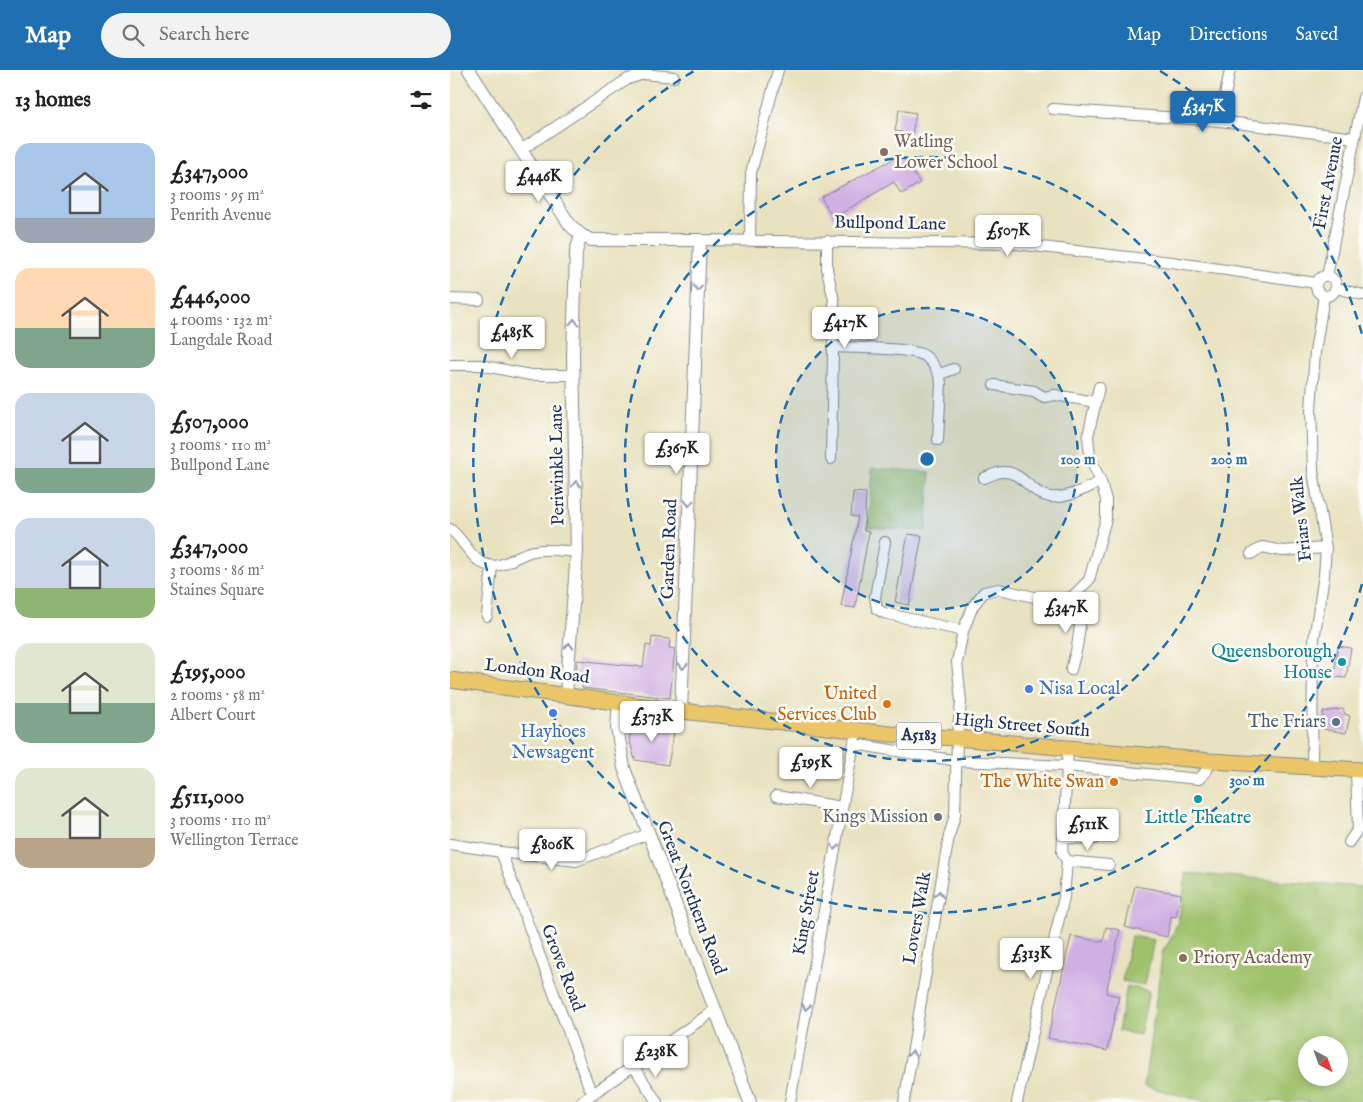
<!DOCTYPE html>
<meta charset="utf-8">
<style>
body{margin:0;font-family:"IM FELL English",serif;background:#f2f2f2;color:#202124;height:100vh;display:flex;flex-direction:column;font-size:19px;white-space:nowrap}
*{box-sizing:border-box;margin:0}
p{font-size:16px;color:#757577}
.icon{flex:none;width:28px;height:28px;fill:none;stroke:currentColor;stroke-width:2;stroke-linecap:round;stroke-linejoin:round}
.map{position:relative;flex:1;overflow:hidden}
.drawer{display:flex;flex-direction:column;background:#fff;width:450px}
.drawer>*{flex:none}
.needle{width:32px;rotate:139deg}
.tools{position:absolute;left:848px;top:966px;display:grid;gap:10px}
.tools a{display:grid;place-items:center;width:50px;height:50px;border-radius:50%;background:#fff;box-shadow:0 2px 8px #0003;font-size:25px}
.price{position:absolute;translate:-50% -42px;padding:0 11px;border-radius:5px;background:#fff;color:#222;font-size:16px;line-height:32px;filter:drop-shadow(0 1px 2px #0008)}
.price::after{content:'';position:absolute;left:50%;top:30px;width:15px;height:11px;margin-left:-8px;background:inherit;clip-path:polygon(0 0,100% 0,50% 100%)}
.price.active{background:#1f6fb2;color:#fff}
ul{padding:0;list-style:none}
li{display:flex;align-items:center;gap:15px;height:125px;padding:0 15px}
li span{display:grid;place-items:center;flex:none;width:140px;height:100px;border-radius:15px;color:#555}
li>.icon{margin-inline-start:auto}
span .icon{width:60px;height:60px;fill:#fffc;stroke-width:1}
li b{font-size:21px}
h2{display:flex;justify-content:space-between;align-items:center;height:60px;padding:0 15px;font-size:21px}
header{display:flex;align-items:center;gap:30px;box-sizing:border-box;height:70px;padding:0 25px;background:#1f6fb2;color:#fff}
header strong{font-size:24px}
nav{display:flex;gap:28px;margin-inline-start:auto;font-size:18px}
.search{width:350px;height:45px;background:#f2f2f2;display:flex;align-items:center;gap:12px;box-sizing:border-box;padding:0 18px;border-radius:28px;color:#757577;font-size:19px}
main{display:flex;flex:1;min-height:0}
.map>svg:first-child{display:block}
</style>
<header>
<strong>Map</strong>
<div class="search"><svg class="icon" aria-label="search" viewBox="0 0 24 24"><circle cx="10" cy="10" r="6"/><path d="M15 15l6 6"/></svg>Search here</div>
<nav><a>Map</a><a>Directions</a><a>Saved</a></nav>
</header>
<main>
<section class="drawer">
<h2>13 homes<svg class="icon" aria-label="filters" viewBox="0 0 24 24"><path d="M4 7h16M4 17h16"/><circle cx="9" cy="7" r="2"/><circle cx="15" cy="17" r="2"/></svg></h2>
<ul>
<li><span style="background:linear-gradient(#a9c7e8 75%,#9aa5b1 0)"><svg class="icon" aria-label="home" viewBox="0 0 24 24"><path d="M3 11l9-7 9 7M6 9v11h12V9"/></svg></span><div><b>£347,000</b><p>3 rooms · 95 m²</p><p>Penrith Avenue</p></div></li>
<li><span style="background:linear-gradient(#ffd9b3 60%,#7fa58c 0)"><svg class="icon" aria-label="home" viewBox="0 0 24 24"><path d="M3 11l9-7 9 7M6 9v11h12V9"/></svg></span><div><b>£446,000</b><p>4 rooms · 132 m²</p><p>Langdale Road</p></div></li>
<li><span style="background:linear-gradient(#c9d6e8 75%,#7fa58c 0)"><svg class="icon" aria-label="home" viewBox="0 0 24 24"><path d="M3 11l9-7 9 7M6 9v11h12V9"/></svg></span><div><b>£507,000</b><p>3 rooms · 110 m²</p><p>Bullpond Lane</p></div></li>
<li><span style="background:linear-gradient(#c9d6e8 70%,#8fb573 0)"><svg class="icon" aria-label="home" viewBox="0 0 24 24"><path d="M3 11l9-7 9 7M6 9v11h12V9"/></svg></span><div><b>£347,000</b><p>3 rooms · 86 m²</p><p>Staines Square</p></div></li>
<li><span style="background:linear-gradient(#dfe7d0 60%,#7fa58c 0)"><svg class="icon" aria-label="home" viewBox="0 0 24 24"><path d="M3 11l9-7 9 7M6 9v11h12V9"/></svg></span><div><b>£195,000</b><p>2 rooms · 58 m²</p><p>Albert Court</p></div></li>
<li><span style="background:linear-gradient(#dfe7d0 70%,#b9a48a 0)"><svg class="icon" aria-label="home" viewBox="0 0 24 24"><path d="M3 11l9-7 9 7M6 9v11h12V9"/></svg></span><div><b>£511,000</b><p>3 rooms · 110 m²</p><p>Wellington Terrace</p></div></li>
</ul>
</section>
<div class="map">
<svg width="913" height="1032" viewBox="0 0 913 1032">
<rect width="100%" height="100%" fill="#fdfcf7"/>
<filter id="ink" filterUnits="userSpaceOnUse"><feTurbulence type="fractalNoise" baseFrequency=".02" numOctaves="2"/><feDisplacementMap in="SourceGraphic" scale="10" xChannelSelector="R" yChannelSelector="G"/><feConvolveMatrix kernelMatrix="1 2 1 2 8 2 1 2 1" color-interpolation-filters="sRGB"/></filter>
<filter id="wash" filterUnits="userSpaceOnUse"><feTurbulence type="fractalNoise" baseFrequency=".0096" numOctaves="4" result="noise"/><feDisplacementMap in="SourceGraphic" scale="20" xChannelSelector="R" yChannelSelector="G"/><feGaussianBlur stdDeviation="1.12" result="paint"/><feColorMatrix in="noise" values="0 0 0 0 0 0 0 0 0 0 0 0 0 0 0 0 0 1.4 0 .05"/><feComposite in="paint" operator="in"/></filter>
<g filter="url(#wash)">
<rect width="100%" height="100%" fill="#e9e2c0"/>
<g fill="#9fc16b" stroke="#5d7864" fill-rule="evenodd">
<path d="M422,398L480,402L476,461L418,457Z"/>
<path d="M736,803L913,817V1032H757L694,1016L713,880C729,862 734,826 736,803ZM856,975H889V1008H856Z"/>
<path d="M681,866L704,870L695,915L672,911Z"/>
<path d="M677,916L699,921L690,965L668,961Z"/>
</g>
<g id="blocks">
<g fill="#d0b0e4">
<path d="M449,40L466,43L462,64L445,61Z"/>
<path d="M451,85L470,113L451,124L444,112L383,148L371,127Z"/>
<path d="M403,422L416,423L414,461L419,462L405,538L391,536L408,447L401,446Z"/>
<path d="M458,464L472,466L459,535L445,532Z"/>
<path d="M202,567L220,569L219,578L225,579L220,628L132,618L133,607L126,606L127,590L193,597L196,575L201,576Z"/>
<path d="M888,576L901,578L896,608L884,607Z"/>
<path d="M893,639L895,644L900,646L896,663L873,659V642Z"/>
<path d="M185,652L225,657L218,695L185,690L179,668Z"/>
<path d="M685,816L731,824L726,847L721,846L717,867L675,857Z"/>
<path d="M656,857L670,860L656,923L669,926L657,981L598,968L621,866L653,872Z"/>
</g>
</g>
</g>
<g filter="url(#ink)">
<use href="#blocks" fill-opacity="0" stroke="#82888f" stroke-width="1"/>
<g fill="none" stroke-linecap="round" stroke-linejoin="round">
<defs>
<g id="minor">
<path d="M603,39L770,51L905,68"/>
<path d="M770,51L780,0"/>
<path d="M71,80L178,9L194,4L224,7"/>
<path d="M250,170L566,174L721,192L866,213"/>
<path d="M300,170L301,103L328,0"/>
<path d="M377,171V199L384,231L381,389"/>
<circle cx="876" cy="216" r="10"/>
<path d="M877,206L913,27"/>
<path d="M886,218L913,225"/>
<path d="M0,229L29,230"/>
<path d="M382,277C401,278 462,277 475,286C483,292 490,304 491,313L488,370"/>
<path d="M0,295H30L80,305H123"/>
<path d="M490,304L504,299"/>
<path d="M544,315L584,321L594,327L605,325L645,332"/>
<path d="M534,408C540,406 547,402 553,402C572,401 581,424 600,427C618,429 635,418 651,412"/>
<path d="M0,459C11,467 18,483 29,491C50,505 64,484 84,481C97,478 113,481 127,482"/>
<path d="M435,472L425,527L427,539L434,543L513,561"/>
<path d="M801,484L812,477L832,481L876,478"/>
<path d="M37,546L42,496"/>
<path d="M621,600L627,577L631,548L622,527"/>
<path d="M404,674L508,691L616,696L749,709L757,700L760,691"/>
<path d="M862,698L863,576L874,505L876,478L863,401L861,339L865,282L874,226"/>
<path d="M326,726L392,737"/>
<path d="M613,768L644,769L655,762"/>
<path d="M899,772L908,759L906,700"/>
<path d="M0,774L51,782L126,791L198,764"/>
<path d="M51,782L139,1017L144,1023"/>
<path d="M617,791L659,795"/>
<path d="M184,997L207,1032"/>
<path d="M131,1032L265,940"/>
<path d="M340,1032L406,661"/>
<path d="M454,1032L499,766L505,745L507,668L511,632L507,592L513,561L523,536L534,522L548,519L603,531L622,527L639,510L656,449V430L651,412L640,387L638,366L649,317"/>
<path d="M567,1032L614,827L617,791L612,782L613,768L618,679"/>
</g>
<g id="tertiary">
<path d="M19,0L120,155L131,165L141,170H250L231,641"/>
<path d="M116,625L127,482L123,286L126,182L131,165"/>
<path d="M169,632L167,658L174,698L300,1032"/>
</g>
<path id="primary" d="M0,610L231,641L449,665L507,668L760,691L913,700"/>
</defs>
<use href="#minor" stroke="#82888f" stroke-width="12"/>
<use href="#tertiary" stroke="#82888f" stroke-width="14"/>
<use href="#primary" stroke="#82888f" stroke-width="17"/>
<use href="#minor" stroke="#fff" stroke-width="10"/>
<use href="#tertiary" stroke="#fff" stroke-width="12"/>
<use href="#primary" stroke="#ebc669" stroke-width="15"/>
</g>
<defs><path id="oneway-chevron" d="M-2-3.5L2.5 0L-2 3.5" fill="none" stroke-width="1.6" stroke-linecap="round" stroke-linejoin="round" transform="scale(1.25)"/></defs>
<g stroke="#8d97ae">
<use href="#oneway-chevron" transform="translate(248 218) rotate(92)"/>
<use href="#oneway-chevron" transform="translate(124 252) rotate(-88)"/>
<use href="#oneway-chevron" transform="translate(126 414) rotate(-91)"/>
<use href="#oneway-chevron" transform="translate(239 433) rotate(92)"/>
<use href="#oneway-chevron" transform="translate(119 576) rotate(-87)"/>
<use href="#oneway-chevron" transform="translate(233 596) rotate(92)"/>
<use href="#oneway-chevron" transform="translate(385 777) rotate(100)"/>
<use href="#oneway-chevron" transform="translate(489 824) rotate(-80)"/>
<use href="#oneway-chevron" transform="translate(356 937) rotate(100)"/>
<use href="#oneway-chevron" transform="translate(462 984) rotate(-80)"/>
</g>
</g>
<circle cx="477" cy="389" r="151" fill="#1f6fb2" fill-opacity=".12"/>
<g fill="none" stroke="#1f6fb2" stroke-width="2.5" stroke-dasharray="9 6">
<circle cx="477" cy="389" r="151"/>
<circle cx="477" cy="389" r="302"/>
<path d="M912 514A453 453 0 1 1 244 1M710 1A453 453 0 0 1 912 264"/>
</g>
<g fill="#8d6e63" stroke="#fdfcf7" stroke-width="2">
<circle cx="434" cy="82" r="5"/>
<circle cx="733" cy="888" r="5"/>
</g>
<g fill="#0f9aa8" stroke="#fdfcf7" stroke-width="2">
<circle cx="892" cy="592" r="5"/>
<circle cx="748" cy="729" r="5"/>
</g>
<g fill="#3f7fe0" stroke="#fdfcf7" stroke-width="2">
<circle cx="579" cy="619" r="5"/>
<circle cx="103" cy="643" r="5"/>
</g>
<g fill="#e8710a" stroke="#fdfcf7" stroke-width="2">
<circle cx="437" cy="634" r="5"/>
<circle cx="664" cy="712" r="5"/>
</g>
<circle fill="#5c6f8a" stroke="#fdfcf7" stroke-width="2" cx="886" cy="652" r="5"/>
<circle fill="#6b7280" stroke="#fdfcf7" stroke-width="2" cx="488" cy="747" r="5"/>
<g text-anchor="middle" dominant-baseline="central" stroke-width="5" stroke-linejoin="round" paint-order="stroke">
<rect fill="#fdfcf7" stroke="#5f6c8c" stroke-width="1" x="446.5" y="652.5" width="45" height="27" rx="4"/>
<g font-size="16" font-weight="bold" fill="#1b2f5e">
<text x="469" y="666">A5183</text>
</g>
<g font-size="18" fill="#785e54" stroke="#fdfcf7" text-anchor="start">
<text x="444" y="72">Watling<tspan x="444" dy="21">Lower School</tspan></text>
<text x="743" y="888">Priory Academy</text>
</g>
<g font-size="18" fill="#1b2f5e" stroke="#fdfcf7">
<text transform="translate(879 113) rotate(-79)">First Avenue</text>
<text transform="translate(440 154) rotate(1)">Bullpond Lane</text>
<text transform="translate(108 395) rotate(-91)">Periwinkle Lane</text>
<text transform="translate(852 449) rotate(-96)">Friars Walk</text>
<text transform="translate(220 479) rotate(-88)">Garden Road</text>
<text transform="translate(87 602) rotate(7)">London Road</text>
<text transform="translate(572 656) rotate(5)">High Street South</text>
<text transform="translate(241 828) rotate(69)">Great Northern Road</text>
<text transform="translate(357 843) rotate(-80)">King Street</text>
<text transform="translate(468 848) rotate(-80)">Lovers Walk</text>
<text transform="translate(112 898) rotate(69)">Grove Road</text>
</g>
<g font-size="18" fill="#0d838f" stroke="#fdfcf7" text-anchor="end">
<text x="882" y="582">Queensborough<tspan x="882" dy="21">House</tspan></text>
<text x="748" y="748" text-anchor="middle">Little Theatre</text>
</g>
<g font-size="18" fill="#366cbe" stroke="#fdfcf7" text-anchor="start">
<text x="589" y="619">Nisa Local</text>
<text x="103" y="662" text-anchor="middle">Hayhoes<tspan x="103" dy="21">Newsagent</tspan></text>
</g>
<g font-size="18" fill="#c56008" stroke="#fdfcf7" text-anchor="end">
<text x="427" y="624">United<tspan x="427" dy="21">Services Club</tspan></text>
<text x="654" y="712">The White Swan</text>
</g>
<g font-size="18" fill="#4e5e75" stroke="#fdfcf7" text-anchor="end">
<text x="876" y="652">The Friars</text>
</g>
<g font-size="18" fill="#5b616d" stroke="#fdfcf7" text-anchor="end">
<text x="478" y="747">Kings Mission</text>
</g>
</g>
<circle cx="477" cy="389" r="8" fill="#1f6fb2" stroke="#fdfcf7" stroke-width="2.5"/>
<g font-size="15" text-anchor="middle" font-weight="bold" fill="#1f6fb2" stroke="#fdfcf7" stroke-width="5" stroke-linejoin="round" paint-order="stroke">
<text x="628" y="394">100 m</text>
<text x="779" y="394">200 m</text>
<text x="797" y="715">300 m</text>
</g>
</svg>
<div class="tools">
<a><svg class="needle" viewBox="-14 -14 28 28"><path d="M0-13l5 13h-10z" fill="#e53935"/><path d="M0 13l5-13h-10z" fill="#757577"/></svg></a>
</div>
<b class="price active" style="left:753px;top:63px">£347K</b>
<b class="price" style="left:89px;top:133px">£446K</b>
<b class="price" style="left:558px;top:187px">£507K</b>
<b class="price" style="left:395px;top:279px">£417K</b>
<b class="price" style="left:62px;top:289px">£485K</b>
<b class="price" style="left:227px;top:405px">£367K</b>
<b class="price" style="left:616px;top:564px">£347K</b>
<b class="price" style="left:202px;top:673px">£373K</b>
<b class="price" style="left:361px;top:719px">£195K</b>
<b class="price" style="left:638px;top:781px">£511K</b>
<b class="price" style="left:102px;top:801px">£806K</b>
<b class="price" style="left:581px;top:910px">£313K</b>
<b class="price" style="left:206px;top:1008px">£238K</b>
</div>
</main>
